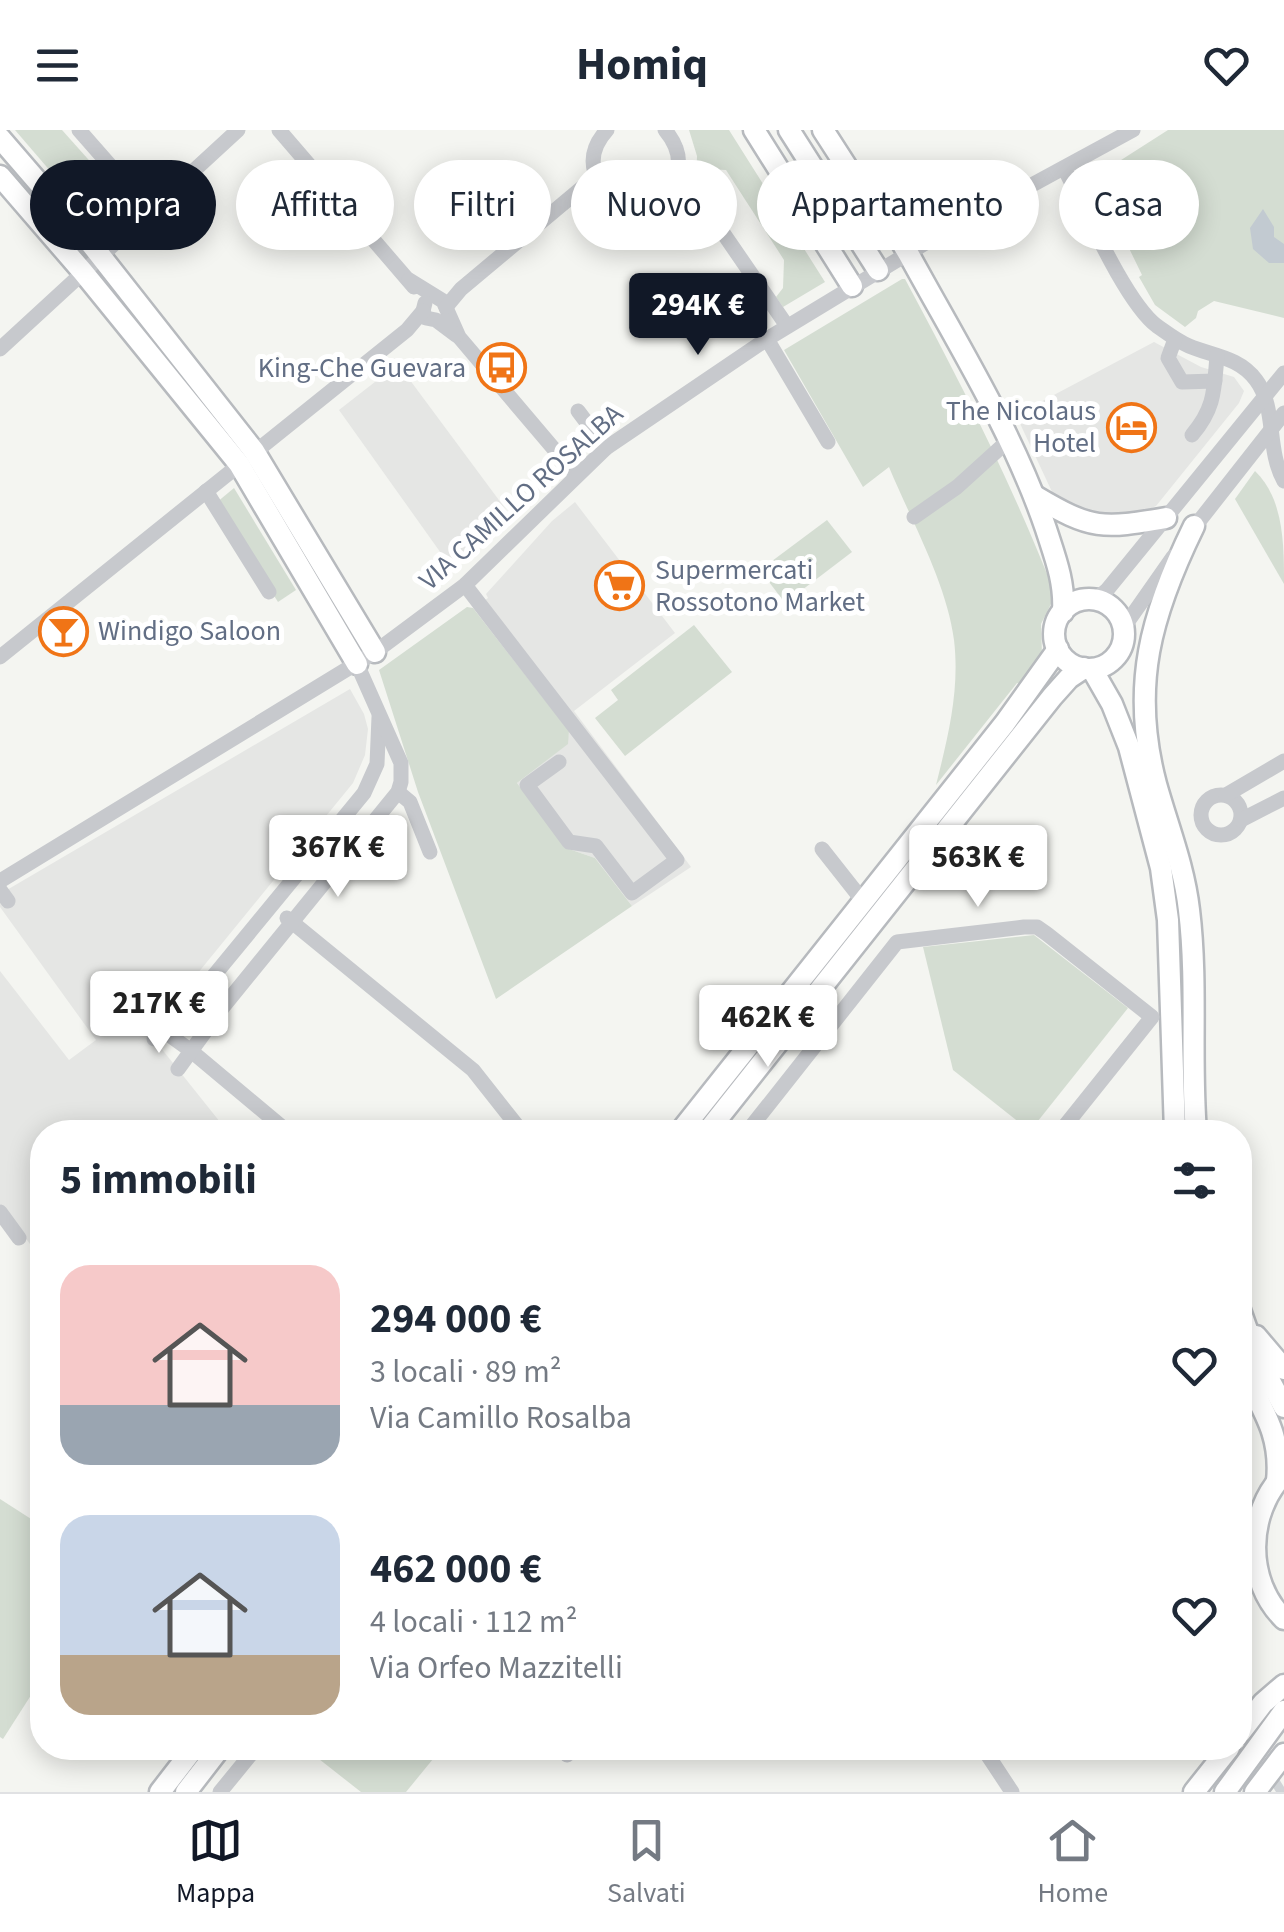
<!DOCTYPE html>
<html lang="it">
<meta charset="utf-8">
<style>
body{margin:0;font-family:"Source Sans 3",sans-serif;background:#f6f6f7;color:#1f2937;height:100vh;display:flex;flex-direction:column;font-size:38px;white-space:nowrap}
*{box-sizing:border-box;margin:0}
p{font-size:32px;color:#747a83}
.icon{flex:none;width:55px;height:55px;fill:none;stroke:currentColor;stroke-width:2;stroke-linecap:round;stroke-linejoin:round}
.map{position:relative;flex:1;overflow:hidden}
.details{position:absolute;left:30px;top:990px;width:1222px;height:640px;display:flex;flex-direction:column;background:#fff;border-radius:40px;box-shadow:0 5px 25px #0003}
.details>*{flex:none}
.guide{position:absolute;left:30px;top:30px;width:1225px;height:90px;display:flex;gap:20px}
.price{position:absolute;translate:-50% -85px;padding:0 22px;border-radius:10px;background:#fff;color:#222;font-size:32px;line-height:65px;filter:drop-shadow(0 2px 5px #0008)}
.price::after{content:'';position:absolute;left:50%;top:60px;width:30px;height:22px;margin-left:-15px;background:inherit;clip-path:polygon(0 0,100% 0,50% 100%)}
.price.selected{background:#111827;color:#fff}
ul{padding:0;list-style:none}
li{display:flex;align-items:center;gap:30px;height:250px;padding:0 30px}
li span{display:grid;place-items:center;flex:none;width:280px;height:200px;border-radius:30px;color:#555}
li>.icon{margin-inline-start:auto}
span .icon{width:120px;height:120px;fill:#fffc;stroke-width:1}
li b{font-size:42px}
h2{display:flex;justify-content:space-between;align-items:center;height:120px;padding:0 30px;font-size:42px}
.tag{padding:0 35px;border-radius:45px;background:#fff;box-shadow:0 5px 25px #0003;font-size:35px;line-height:90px}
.tag.selected{background:#111827;color:#fff}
header{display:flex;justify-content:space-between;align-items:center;height:130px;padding:0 30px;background:#fff;font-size:45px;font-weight:700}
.tab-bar{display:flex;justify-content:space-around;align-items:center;height:140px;border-top:2px solid #e0e1e3;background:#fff;font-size:28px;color:#747a83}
.tab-bar a{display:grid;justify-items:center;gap:5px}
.tab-bar .selected{color:#111827}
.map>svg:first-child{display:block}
</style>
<header><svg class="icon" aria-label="menu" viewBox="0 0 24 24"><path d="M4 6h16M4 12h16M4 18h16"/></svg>Homiq<svg class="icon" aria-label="heart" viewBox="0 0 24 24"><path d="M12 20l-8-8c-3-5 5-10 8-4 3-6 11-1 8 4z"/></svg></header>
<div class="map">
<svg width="1284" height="1662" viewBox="0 0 1284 1662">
<rect width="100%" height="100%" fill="#f4f5f1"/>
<g fill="#e5e6e4">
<path d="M1154,212L1201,237L1234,247L1244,261L1239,273L1156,376L1138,384L1104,385L1078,381L1054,366L1016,285Z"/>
<path d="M398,234L507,381L453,440L339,280Z"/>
<path d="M575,372L675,503L574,581L691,737L632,776L595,728L566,718L517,653L567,614L569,601L473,478L488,468L486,464L552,391Z"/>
<path d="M350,559L364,584L368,599L365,625L353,653L149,903L228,1002H42V1130L0,1074V841L69,930L96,910L0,777V764Z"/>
</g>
<g fill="#d4ddd2">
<path d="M15,0H62L129,75L104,100H101Z"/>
<path d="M689,0H729L825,152L783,177L776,167L783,158L784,130L726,40L707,39L696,51L697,26Z"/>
<path d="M1168,0H1284V188L1214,171L1198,181L1196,188L1185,197L1155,175L1139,147L1142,145L1109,77L1107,39Z"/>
<path d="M902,149H905C960,251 1011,352 1053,459L1054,468L1041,494L1042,525L1020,554L1017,553L936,655C948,607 960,560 954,510C947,454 911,390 889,337L863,357L784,220Z"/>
<path d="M1255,341C1284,369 1284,415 1284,454L1235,369Z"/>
<path d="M234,358L296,460L278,472L216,373Z"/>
<path d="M827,390L852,422L785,473L760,440Z"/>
<path d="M467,477L473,478L569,601L568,614L517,653L566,718L595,728L632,776L496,869L418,662L379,540Z"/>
<path d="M694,495L732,542L625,626L595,588L618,570L611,560Z"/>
<path d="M1034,805L1128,878L1030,1001L953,940L923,817Z"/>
<path d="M0,1369L42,1396V1548L3,1609L0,1607Z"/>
<path d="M305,1618H442L406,1662H361Z"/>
</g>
<path fill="#c2cad1" d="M1263,79L1274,97V107L1284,114V133H1269L1253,119L1250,98Z"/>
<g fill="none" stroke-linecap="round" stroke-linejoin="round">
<path stroke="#d0d3d6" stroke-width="20" stroke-dasharray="20 10" stroke-linecap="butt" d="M1276,1662L1284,1657"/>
<defs>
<g id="major">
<path d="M754,0L852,156"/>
<path d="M789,0L878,140"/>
<path d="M823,0L881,90L899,108L908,123C957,213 1013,302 1046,399C1055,427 1065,452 1063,482"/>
<path d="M0,8L88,110L254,321L375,522"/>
<path d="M0,46L83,142L239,334L357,534"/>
<path d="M1035,366C1092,400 1102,399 1166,388"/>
<path d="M1194,396C1151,484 1130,556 1156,654C1168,697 1184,736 1189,780C1198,854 1190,929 1196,1002"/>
<circle cx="1089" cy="504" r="35"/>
<path d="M1092,539L1112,574L1129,617L1161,738L1168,790L1175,1002"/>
<path d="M680,1002L1005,593L1058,519"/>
<path d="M707,1002L1052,567L1069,548L1084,538"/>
<path d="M1240,1180L1256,1225L1284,1277"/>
<path d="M1256,1206L1284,1239"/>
<path d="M1240,1234C1260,1277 1282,1302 1277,1351"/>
<path d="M1284,1344C1246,1383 1245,1451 1284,1489"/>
<path d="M1240,1603L1263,1573L1284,1555"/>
<path d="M160,1662L194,1618"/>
<path d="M186,1662L220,1618"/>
<path d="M1194,1662L1229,1618"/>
<path d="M1225,1662L1284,1581"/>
<path d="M1255,1662L1284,1624"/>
</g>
</defs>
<use href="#major" stroke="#b7babe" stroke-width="25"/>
<g stroke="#c7c9cd" stroke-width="15">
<path d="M79,0L150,81"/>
<path d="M279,0L414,157"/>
<path d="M607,0C596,12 590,27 595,43C615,107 714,59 665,0"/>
<path d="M1064,38C1084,76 1125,172 1157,196C1167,203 1177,211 1189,216C1213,226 1239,227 1256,250C1277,278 1266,319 1284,351"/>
<path d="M676,46L708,81L787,196"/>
<path d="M409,150L443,171L459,207L576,345"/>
<path d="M425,173L423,181L426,188L436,190L456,205"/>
<path d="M446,177L461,159L596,46"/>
<path d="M767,209L828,312"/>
<path d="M1175,209L1168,228L1182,252L1215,251"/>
<path d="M0,219L238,0"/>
<path d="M578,281L606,318"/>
<path d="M1192,305C1215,278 1214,260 1217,226"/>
<path d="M206,361L269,462"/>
<path d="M914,387L957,357L1010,309"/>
<path d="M1189,404L1284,283"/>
<path d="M465,455L677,730L632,763L596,716L569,712L527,655L559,632"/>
<path d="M1095,470L1107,460L1284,243"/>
<path d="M1124,497L1173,427"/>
<path d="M0,527L407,200L423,181"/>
<path d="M398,662L410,672L430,722"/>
<circle cx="1221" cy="685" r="20"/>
<path d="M1226,665L1284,631"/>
<path d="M1241,690L1284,668"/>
<path d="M822,719L863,771"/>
<path d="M0,751L375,522L465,455L606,318L767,209L927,112L1133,0"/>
<path d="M0,760L8,771"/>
<path d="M287,788L473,940L522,1002"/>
<path d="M168,896L172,907L190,920L288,1002"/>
<path d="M154,909L202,860L364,663L377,634L379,587"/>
<path d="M178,939L223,877L398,662L401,652V633L357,534"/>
<path d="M747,1002L897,812L1024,797H1037L1047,804L1152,887L1060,1002"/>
<path d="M0,1082L19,1108"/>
<path d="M983,1618L1012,1662"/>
<path d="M567,1625L573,1618"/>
<path d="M220,1662L256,1618"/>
</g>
<use href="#major" stroke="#fff" stroke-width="20"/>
</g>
<defs>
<symbol id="bus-ring" viewBox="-11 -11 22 22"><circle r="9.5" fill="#fff" stroke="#f07416" stroke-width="1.5"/><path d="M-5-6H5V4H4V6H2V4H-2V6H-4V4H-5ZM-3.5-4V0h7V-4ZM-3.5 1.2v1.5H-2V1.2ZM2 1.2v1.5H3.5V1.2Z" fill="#f07416"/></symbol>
<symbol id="hotel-ring" viewBox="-11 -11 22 22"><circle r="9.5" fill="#fff" stroke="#f07416" stroke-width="1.5"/><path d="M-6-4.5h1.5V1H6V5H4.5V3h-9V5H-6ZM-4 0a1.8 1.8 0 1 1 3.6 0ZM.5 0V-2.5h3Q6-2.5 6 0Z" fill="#f07416"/></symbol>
<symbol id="supermarket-ring" viewBox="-11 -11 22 22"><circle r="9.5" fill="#fff" stroke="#f07416" stroke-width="1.5"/><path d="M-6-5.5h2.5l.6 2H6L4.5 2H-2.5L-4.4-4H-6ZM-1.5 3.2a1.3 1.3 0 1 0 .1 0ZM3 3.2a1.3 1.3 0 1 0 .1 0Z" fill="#f07416"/></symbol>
<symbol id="bar-ring" viewBox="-11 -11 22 22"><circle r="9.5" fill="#fff" stroke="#f07416" stroke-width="1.5"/><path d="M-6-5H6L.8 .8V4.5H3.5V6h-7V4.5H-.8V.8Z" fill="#f07416"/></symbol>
</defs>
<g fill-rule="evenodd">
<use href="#bus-ring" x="474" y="210" width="55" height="55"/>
<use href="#hotel-ring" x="1104" y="270" width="55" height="55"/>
<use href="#supermarket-ring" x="592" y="428" width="55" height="55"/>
<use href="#bar-ring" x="36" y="474" width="55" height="55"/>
</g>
<g text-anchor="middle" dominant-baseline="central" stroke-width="10" stroke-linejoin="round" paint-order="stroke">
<g font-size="28" fill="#626e84" stroke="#fff" text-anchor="end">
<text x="466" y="238">King-Che Guevara</text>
<text x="1096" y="281">The Nicolaus<tspan x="1096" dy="32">Hotel</tspan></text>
<text x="655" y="440" text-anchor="start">Supermercati<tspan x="655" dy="32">Rossotono Market</tspan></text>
<text x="98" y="501" text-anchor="start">Windigo Saloon</text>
</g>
<g font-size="28" fill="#626e84" stroke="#fff">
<text transform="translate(521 367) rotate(-42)">VIA CAMILLO ROSALBA</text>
</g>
</g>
</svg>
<b class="price selected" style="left:698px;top:228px">294K €</b>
<b class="price" style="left:338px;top:770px">367K €</b>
<b class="price" style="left:978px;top:780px">563K €</b>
<b class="price" style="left:159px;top:926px">217K €</b>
<b class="price" style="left:768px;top:940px">462K €</b>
<div class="guide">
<a class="tag selected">Compra</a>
<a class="tag">Affitta</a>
<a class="tag">Filtri</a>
<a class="tag">Nuovo</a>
<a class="tag">Appartamento</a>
<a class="tag">Casa</a>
</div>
<section class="details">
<h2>5 immobili<svg class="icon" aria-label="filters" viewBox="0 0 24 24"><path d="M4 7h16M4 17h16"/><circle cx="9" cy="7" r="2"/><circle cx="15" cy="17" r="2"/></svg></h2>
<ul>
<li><span style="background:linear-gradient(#f6c9c9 70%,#9aa5b1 0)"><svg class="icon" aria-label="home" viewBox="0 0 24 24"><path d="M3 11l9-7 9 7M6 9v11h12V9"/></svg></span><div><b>294 000 €</b><p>3 locali · 89 m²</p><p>Via Camillo Rosalba</p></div><svg class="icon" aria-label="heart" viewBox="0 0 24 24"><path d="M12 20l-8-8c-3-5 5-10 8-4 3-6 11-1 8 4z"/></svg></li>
<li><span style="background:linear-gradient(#c9d6e8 70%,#b9a48a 0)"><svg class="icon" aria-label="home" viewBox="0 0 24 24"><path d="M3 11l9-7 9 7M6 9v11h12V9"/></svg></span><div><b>462 000 €</b><p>4 locali · 112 m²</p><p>Via Orfeo Mazzitelli</p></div><svg class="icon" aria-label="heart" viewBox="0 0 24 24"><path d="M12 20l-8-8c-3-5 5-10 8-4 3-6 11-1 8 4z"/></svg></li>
</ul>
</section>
</div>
<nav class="tab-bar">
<a class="selected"><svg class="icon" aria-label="map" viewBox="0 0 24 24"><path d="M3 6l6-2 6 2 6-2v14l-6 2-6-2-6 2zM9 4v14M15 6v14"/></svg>Mappa</a>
<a><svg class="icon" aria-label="saved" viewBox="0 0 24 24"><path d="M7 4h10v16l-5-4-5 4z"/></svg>Salvati</a>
<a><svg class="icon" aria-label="home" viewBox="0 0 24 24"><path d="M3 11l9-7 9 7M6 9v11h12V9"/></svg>Home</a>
</nav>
